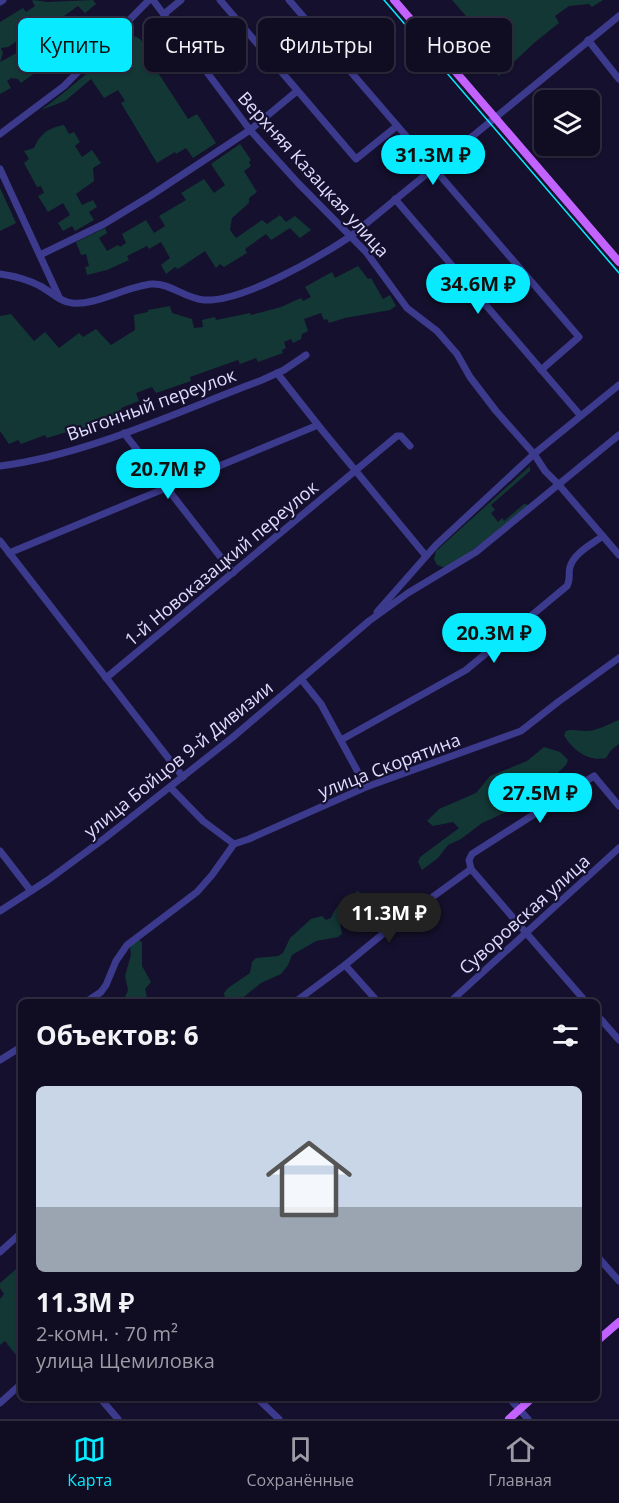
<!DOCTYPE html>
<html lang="ru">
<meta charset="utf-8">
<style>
body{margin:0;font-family:"Open Sans",sans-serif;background:#1e1a2f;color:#f1f3f6;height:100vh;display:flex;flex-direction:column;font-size:22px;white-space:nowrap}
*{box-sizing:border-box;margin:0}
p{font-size:20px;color:#9c9ba5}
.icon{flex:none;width:33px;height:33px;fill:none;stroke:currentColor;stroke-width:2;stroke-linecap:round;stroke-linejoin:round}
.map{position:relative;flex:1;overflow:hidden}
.panel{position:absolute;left:18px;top:999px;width:582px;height:402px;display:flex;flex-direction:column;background:#100c22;border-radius:9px;box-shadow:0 2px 4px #0004,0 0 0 2px #302c40}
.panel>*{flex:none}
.banner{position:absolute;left:18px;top:18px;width:584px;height:54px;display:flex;gap:12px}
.controls{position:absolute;left:534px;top:90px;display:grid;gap:12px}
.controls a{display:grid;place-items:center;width:66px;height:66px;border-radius:9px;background:#100c22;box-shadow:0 2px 4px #0004,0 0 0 2px #302c40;font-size:30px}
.price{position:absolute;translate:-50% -51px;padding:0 14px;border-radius:21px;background:#08eaff;color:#111;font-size:20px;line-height:39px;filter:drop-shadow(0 2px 3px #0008)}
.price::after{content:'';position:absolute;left:50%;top:36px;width:18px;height:14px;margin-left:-9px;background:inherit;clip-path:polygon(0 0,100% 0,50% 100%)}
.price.on{background:#222;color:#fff}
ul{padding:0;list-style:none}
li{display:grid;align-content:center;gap:12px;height:318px;padding:0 18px}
li span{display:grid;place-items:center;height:186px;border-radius:9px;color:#555}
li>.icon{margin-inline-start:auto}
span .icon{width:108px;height:108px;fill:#fffc;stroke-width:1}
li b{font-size:26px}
h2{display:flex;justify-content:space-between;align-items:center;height:72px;padding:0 18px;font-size:26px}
.pill{padding:0 21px;border-radius:9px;background:#100c22;box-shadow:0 2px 4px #0004,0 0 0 2px #302c40;font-size:21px;line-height:54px}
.pill.on{background:#08eaff;color:#111}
.tabs{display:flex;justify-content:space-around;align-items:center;height:84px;border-top:2px solid #302c40;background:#100c22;font-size:16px;color:#9c9ba5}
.tabs a{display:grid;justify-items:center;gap:3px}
.tabs .on{color:#08eaff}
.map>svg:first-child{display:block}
</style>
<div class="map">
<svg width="619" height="1419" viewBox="0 0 619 1419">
<rect width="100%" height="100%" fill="#15102d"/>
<g fill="#133735">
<path d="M34,0L47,2L93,0L96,4L85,13L78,6L57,21L53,17L8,47L1,48L3,53L0,62L61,29L79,37L89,32L94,39L82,46L83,48L58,62L54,56L43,61L42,68L21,83L18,79L11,78L7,81L11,88L0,94V22L23,8L26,12L35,6L32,1Z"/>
<path d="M452,0H603L592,7L589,4L569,6L555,16L559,23L534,43L499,76L483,58L491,48L471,27L466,16Z"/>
<path d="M134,36L140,39L145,46L148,44L159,61L153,65L188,119L197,114L216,143L193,158L186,148L176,154L175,152L157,163L121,103L125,101L118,90L104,98L91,79L65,101L41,110C73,87 102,59 134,36Z"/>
<path d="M64,125L69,134L74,132L80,142L75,146L82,157L92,150L101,163L93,168L94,181L76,194L82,205L93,200L97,207L89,212L94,220L75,231L72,226L63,231L58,223L70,215L63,203L48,212L38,196L44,193L41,186L37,187L24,163L29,159L24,151L34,148C41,133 48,128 64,125Z"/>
<path d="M240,144L251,160L249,162L251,166L244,171L257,192L249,198V203L232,218L230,230L236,238L262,220L267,224L280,215L286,222L295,216L311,230L300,238L290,228L271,240L266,234L245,249L247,253L224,267L220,264L216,268L205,251L178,269L175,267L166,274L161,265L170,258L161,242L149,249L147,246L127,256L129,260L107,270L87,275L85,267L89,266L86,254L81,255L76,242L105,228L107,233L99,238L107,251L118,245L120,247L126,243L122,234L146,220L154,233L165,226L159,216L186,200L181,193L204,179L214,193L225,185L211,164Z"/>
<path d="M0,188L16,223L0,231Z"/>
<path d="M358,266L368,279L371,278L383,299L390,295L396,306L390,310L345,318L329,323L327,319L324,320L321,313L304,319L308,331L302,334L301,339L293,343L291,339L284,342L286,348L282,350L283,353L258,362L256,358L240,364L238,360L190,377L191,381L156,393L152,387L136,393L139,401L121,408L123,414L109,419L110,421L82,431L80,426L70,429V431L47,438L45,435L21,444L18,440L9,444L0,431V316L11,314L34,341L45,332L59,348L79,333L83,337L96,329L111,345L135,330L134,315L148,312V310L170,306L172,313L192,319L194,328L203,327L202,320L215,317L216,320L250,313L251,315L281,307L301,298L303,301L311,297L305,287L332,272L335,278Z"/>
<path d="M530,466V471L491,505L495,510L491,513L498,522L502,518L504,521L524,504L529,505L549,490L474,549L446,568L437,565L434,559L436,551Z"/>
<path d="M619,720V744L611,750L606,758C589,762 572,750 564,735L566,731C574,729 578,731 586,731C598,731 608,724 619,720Z"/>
<path d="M544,747L560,752L568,760L566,765L534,796L511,810L482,823L461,839L448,845L438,858L422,870L418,862L420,857L459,828L453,822L433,826L427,821L439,809L476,793L490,776L527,761Z"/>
<path d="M358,891L362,896L354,903L351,913L342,918L340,923L342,934L338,937L316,941L292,955L288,965L281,974L261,983L240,1000L229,1002L225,998L224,993L228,988L250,973L252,962L256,958L278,956L283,953L290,938L311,919L322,916L326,920L331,918C337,904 344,899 358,891Z"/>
<path d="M137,939L142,942V966L151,982L145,989L148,1002H123L128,990L125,976L131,955L130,946Z"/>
<path d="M21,1265V1351L16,1355L5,1341L0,1345V1299L4,1294L0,1288V1283Z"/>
</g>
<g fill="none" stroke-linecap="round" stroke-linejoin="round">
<g stroke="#3c3a8d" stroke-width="7">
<path d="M153,0L250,130L298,183L366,252L407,308L437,331L457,354L470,377L496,411L534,454L545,471L559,485L619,555"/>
<path d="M220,0L356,159L397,126"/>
<path d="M289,0L579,337L541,370"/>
<path d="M0,2L3,0"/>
<path d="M164,14L181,0"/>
<path d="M588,40L619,79"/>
<path d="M0,134L64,86L149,0"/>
<path d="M0,169L59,297"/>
<path d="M395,199L580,415"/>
<path d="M40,255L104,224L150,196L250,130L297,91"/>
<path d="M0,274C14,276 27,279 40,286C50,291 60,302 72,303C95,306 127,286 152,284C170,283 186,299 204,300C243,302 318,258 351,236L619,16"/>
<path d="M277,373L322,430L426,556"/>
<path d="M124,433L233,573"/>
<path d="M0,466C87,455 179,411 262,380L284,370L306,355"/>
<path d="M0,541L183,777"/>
<path d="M9,553L318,425"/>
<path d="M377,612L436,545L534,454L619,385"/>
<path d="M106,678L397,436H401L410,446"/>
<path d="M301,679L321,704L366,787"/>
<path d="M341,740L466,670L567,586C571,579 568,574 570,567C574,553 592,544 603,536"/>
<path d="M170,787L203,821L234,844L249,839L366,787L521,731L558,702L619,658"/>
<path d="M0,851L31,891"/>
<path d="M0,911L48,880L105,838L233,737L369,621L408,593L476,552L619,435"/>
<path d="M345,965L378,1002"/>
<path d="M86,1002L101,992L106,985L116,961L127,945L197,892L212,875L234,844"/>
<path d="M295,1002L345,965L390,928L471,869"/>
<path d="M450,1002L619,848"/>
<path d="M586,1002L471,869L469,860L472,854L594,776L619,806"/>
<path d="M597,1015L619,1040"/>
<path d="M0,1060L21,1047"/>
<path d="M0,1252L21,1233"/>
<path d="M597,1256L619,1281"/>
<path d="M100,1398L118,1419"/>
<path d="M257,1398L279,1419"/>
<path d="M509,1398L528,1419"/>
<path d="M0,1403L21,1384"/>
</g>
<g stroke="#c263ff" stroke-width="8">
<path d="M394,0L619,262"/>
<path d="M597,1341L619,1322"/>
<path d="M509,1419L532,1398"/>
</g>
<path stroke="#08eaff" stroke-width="1.5" d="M384,0L619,273"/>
</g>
<g text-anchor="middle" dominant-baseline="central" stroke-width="4.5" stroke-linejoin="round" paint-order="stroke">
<g font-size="18" fill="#e0dcff" stroke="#15102d">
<text transform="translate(314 174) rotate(48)">Верхняя Казацкая улица</text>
<text transform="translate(151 404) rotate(-20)">Выгонный переулок</text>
<text transform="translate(221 563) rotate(-40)">1-й Новоказацкий переулок</text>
<text transform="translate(178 759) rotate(-39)">улица Бойцов 9-й Дивизии</text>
<text transform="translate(389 765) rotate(-21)">улица Скорятина</text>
<text transform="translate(524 914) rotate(-42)">Суворовская улица</text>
</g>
</g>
</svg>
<div class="controls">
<a><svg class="icon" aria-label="layers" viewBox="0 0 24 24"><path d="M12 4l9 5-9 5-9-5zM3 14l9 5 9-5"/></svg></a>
</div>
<b class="price" style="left:433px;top:186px">31.3M ₽</b>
<b class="price" style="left:478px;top:315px">34.6M ₽</b>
<b class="price" style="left:168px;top:500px">20.7M ₽</b>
<b class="price" style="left:494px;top:664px">20.3M ₽</b>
<b class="price" style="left:540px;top:824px">27.5M ₽</b>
<b class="price on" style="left:389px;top:944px">11.3M ₽</b>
<div class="banner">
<a class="pill on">Купить</a>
<a class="pill">Снять</a>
<a class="pill">Фильтры</a>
<a class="pill">Новое</a>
</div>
<section class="panel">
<h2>Объектов: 6<svg class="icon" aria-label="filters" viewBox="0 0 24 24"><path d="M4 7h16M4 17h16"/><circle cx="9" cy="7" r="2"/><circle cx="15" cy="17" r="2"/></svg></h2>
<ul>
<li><span style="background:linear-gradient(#c9d6e8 65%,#9aa5b1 0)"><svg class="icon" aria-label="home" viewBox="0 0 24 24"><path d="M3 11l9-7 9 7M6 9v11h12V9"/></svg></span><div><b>11.3M ₽</b><p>2-комн. · 70 m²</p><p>улица Щемиловка</p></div></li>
</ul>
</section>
</div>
<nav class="tabs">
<a class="on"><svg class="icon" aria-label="map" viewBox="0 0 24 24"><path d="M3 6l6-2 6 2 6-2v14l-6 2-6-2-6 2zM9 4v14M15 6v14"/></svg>Карта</a>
<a><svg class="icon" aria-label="saved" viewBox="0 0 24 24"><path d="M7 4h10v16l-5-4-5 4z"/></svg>Сохранённые</a>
<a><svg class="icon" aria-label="home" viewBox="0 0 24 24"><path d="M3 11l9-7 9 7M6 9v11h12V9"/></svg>Главная</a>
</nav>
